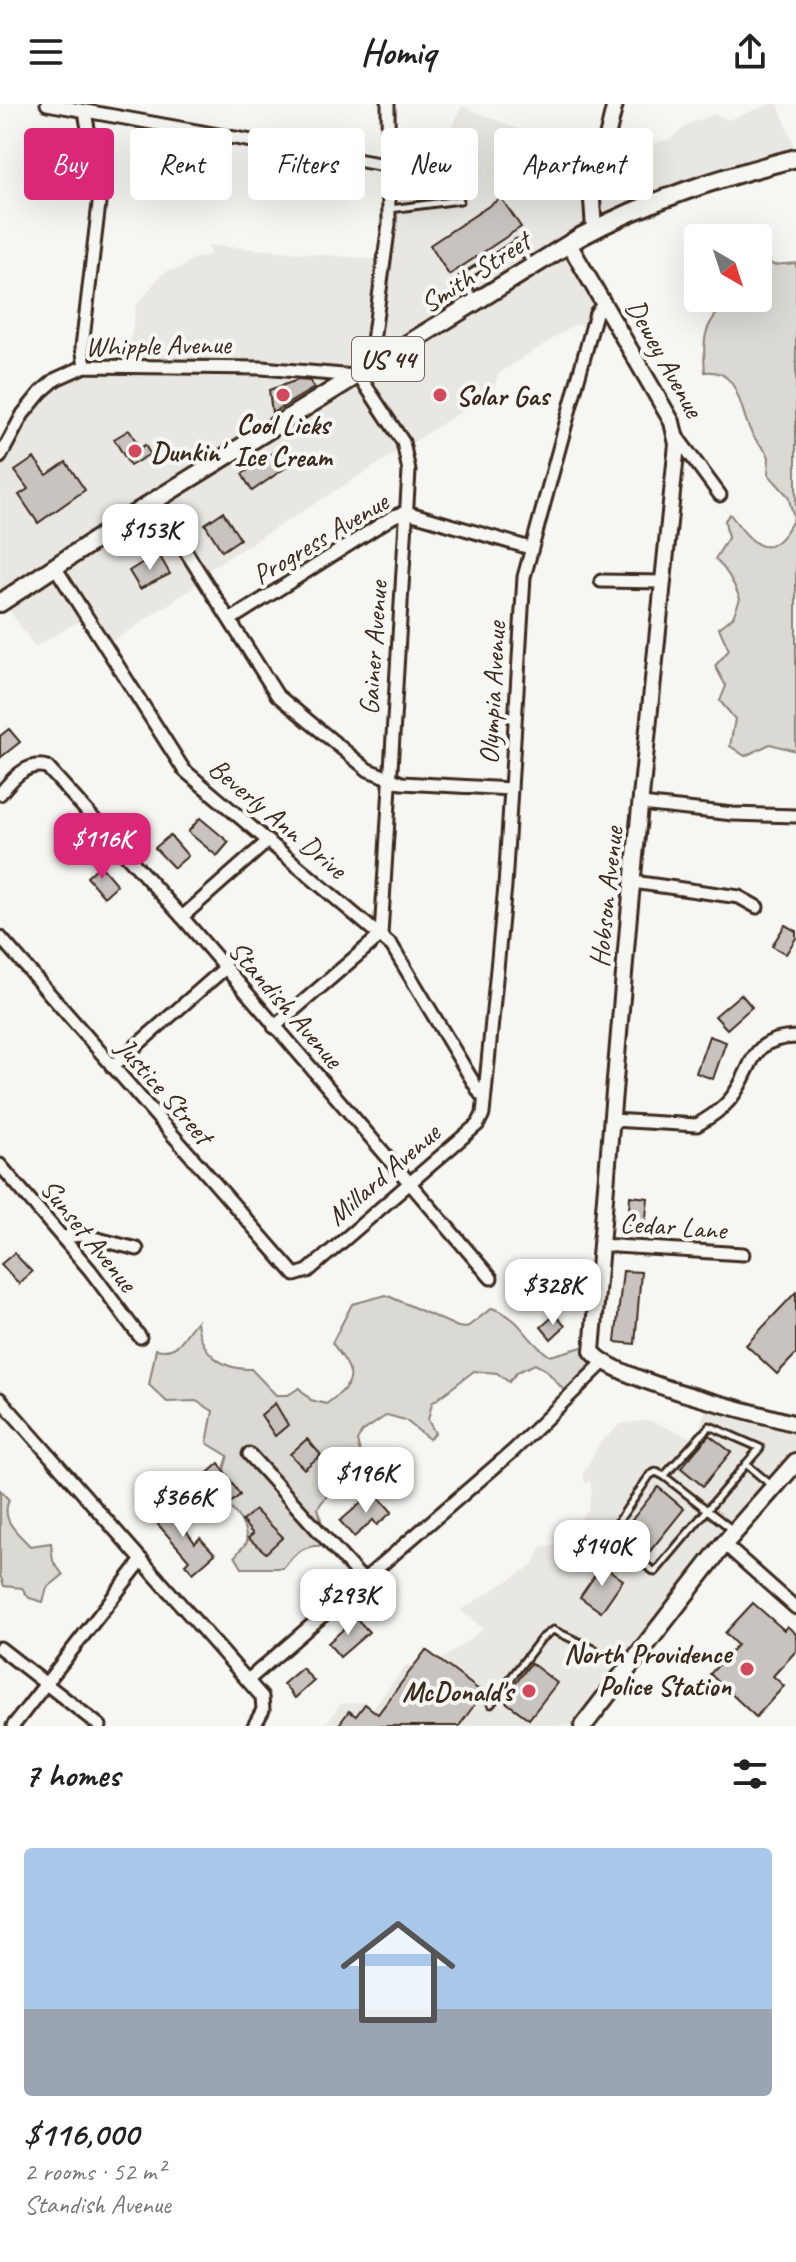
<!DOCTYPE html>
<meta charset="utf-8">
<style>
body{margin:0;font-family:Caveat,sans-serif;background:#f6f6f6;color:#222;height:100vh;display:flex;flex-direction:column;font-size:30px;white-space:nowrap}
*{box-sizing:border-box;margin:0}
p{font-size:26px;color:#767676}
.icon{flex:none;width:44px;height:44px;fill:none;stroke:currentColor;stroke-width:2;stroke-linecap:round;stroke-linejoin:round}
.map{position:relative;height:1622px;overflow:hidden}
.side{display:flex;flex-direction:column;background:#fff;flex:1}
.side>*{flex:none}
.banner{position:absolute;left:24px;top:24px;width:748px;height:72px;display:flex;gap:16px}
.needle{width:52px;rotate:141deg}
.fabs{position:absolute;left:684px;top:120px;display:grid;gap:16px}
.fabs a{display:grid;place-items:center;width:88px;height:88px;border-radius:8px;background:#fff;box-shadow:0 8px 32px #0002;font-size:40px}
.price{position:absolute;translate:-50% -68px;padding:0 18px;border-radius:16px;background:#fff;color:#222;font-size:26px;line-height:52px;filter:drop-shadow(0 2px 4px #0008)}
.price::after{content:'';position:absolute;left:50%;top:48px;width:24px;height:18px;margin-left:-12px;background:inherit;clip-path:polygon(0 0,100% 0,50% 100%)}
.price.current{background:#db2777;color:#fff}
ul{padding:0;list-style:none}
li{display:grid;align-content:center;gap:16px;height:424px;padding:0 24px}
li span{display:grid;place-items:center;height:248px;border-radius:8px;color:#555}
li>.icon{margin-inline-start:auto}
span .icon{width:144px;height:144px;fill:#fffc;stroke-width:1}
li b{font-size:34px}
h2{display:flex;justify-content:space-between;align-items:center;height:96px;padding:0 24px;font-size:34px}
.chip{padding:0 28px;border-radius:8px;background:#fff;box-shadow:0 8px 32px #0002;font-size:28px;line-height:72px}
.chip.current{background:#db2777;color:#fff}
header{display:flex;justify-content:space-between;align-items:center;height:104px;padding:0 24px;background:#fff;font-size:36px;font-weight:800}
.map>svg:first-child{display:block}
</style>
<header><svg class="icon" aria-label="menu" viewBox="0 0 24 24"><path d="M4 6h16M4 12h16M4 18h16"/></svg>Homiq<svg class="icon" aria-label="share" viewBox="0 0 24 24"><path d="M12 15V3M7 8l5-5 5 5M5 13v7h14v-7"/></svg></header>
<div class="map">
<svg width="796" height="1622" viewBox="0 0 796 1622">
<rect width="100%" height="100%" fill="#f6f6f2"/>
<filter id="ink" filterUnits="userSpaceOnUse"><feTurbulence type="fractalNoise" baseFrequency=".0125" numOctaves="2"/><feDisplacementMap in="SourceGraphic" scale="16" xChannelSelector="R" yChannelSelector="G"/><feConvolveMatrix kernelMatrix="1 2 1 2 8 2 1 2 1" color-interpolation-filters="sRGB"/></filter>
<g filter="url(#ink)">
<g fill="#e8e7e2">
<path d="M771,0H778L794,42L788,48L600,113L589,112L588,123L570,135L601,196L591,222L574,221L498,270L493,288L210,465L193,484L104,543L86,513L35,543L5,500L0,502V342L18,310L47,275L63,264L79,258L128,253L136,202L160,172L170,166L180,165L192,155L211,151L207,141L384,156L388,28L416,25L448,33L462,2L530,30L552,29L566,37L598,41V54L671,35L689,20L715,10L728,16Z"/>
<path d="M709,1294L796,1316V1347L647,1524L574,1622H324L341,1600L363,1598L372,1605L406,1562L439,1558L483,1525L461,1506L533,1461L542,1442H554L588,1407L592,1385L590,1377L585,1379L583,1370L600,1339L621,1320L648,1316L692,1334L699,1326Z"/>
</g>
<g fill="#dad9d3" stroke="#8a8278" stroke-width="2">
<path d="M758,139L761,150L773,161L796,159V647L770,640L745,652L730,642L735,615L720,597L726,582L715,562L729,546L719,524L733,513L740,495C735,481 726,465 715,455L728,434L725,416L730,410C753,441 770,462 794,414L788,392L768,370L769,353C765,344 759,341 754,333C739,313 742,263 705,268C702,232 704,220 731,194H758Z"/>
<path d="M386,1191L458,1223L466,1224L492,1204C525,1216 523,1235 550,1252L590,1241L599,1255L568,1291L546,1266L535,1260L517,1268L509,1278L497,1269L474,1267L432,1299L428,1316L435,1329L429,1335L405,1316L387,1311L362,1328L357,1337L367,1371L360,1379C342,1377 327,1389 318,1404L323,1424L336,1445C312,1437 298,1444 283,1464H242L235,1452L247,1438C243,1393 207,1415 228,1352L207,1339L213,1307L196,1297L167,1298L149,1281L156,1245C180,1251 182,1232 197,1217C200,1248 221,1266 251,1265L276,1291H288L299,1284L311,1296L326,1300C360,1276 355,1270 332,1239L352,1200Z"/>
<path d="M0,1386L9,1396C0,1416 17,1428 30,1442L51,1439L53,1457L63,1471L47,1484L43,1498L29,1494L22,1484L4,1482L0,1471Z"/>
</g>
<g fill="#c8c3be" stroke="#3b2a1e" stroke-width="2">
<path d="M501,94L521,123L449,171L430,141Z"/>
<path d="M298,276L310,277L314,284L272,309L269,286Z"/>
<path d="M129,326L140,344L145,341L150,350L130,362L114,335Z"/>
<path d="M285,341L295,357L252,387L242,370Z"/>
<path d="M34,354L47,371L66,358L85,386L38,419L19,391L28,385L15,367Z"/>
<path d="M223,408L240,435L222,447L205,420Z"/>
<path d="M158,449L170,470L140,485L129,467Z"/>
<path d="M9,625L20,638L0,654V632Z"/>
<path d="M200,714L229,738L217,752L188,728Z"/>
<path d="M170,731L188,752L174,764L155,744Z"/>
<path d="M100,761L117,781L104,793L87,773Z"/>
<path d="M785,821L796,827V834L786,850L772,842Z"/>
<path d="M741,890L752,903L727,925L715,912Z"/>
<path d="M709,932L726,938L713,975L696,969Z"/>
<path d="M630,1092L648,1094L645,1122L628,1120Z"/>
<path d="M14,1149L32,1168L19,1180L1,1160Z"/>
<path d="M623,1167L641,1168L635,1240L615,1238Z"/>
<path d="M796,1188V1250L777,1270L746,1241Z"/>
<path d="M555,1211L565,1222L551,1235L541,1223Z"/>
<path d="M275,1299L288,1321L275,1332L261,1311Z"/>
<path d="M709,1331L731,1348L703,1382L681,1364Z"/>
<path d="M307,1335L321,1351L304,1365L290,1350Z"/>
<path d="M219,1359L240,1391L228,1401L202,1374Z"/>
<path d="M658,1383L684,1405L646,1452L620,1431Z"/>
<path d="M374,1388L392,1408L377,1421L373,1416L354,1433L340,1417Z"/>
<path d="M165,1397L195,1439L200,1434L215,1450L193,1469L185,1460L189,1456L155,1417L161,1411L156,1406Z"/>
<path d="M255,1406L283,1433L266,1449L248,1434L253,1430L242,1417Z"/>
<path d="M602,1461L623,1476L601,1508L580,1493Z"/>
<path d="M753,1499L784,1526L787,1522L796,1530V1547L773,1572L784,1582L756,1613L710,1570L737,1541L725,1529Z"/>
<path d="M356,1514L369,1528L340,1553L328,1539Z"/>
<path d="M426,1546L483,1589L459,1622H338L349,1607L356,1612L365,1600L378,1610Z"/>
<path d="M531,1559L557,1579L529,1615L503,1596Z"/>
<path d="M302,1564L314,1577L295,1594L283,1580Z"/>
</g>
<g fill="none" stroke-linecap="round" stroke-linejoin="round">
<defs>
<g id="lane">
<path d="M390,105L460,96"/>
<path d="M476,196L462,175L518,139L530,158"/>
<path d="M664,1372L710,1322L760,1344L746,1360"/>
<path d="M734,1427L664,1372L656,1368L650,1371L607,1434L655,1468L746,1360L771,1381"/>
<path d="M491,1600L541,1535L553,1526L594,1545"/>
</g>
<g id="street">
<path d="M47,0L390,62"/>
<path d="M85,8L100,91L82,243L85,262"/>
<path d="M364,265L371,252L389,120L388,0"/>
<path d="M675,330L720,391"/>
<path d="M0,353L23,310L41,288L56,275L85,262L262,264L355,272"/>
<path d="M154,397L277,591L368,666L402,679L511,685"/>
<path d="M55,463L184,666L392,842L481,991"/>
<path d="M601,477L663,478"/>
<path d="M230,516L394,412L406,408L530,444"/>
<path d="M0,690C11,676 27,657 47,663L182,813L491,1174"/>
<path d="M641,700L733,710L796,712"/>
<path d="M633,778L739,793L757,803"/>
<path d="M182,813L268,737"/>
<path d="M0,833L295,1171L308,1167L478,1020L483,1010L505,782L524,473L596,209L604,200"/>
<path d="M274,923L381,831L409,367L403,338L360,273"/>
<path d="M112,963L224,865"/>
<path d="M612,1016L697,1021C710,1013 723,1005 732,993C756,961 747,935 796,933"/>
<path d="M0,1061L90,1166L140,1233"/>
<path d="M62,1133L82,1131L137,1145"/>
<path d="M600,1141L743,1150"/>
<path d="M0,1295L262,1593L263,1606L254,1622"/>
<path d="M249,1350L363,1476"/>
<path d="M724,1440L796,1504"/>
<path d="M0,1544L100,1622"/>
<path d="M248,1576L513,1347L603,1259"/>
<path d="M13,1622L142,1456"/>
</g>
<g id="secondary">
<path d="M594,125L592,96L615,0"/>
<path d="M569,140L672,318L677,340L629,811L592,1247C613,1277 755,1308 796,1320"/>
</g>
<g id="primary">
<path d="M0,499L154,397L580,133C648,96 722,73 796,54"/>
<path d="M583,1622L724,1440L796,1358"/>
</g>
</defs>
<use href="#lane" stroke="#3b2a1e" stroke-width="11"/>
<use href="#street" stroke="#3b2a1e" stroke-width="17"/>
<use href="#secondary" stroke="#3b2a1e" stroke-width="20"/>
<use href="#primary" stroke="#3b2a1e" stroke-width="22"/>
<use href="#lane" stroke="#f6f6f2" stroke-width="5"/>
<use href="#street" stroke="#f6f6f2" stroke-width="11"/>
<use href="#secondary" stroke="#f6f6f2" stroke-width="14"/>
<use href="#primary" stroke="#f6f6f2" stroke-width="16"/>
</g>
</g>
<g fill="#d1495b" stroke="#f6f6f2" stroke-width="3">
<circle cx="283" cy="291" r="8"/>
<circle cx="440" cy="291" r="8"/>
<circle cx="135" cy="347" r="8"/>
<circle cx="747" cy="1565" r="8"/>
<circle cx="529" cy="1587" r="8"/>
</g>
<g text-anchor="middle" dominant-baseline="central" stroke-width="8" stroke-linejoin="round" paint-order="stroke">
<rect fill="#f6f6f2" stroke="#73675e" stroke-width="2" x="352" y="233" width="72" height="44" rx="6"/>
<g font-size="26" font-weight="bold" fill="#3b2a1e">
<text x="388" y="255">US 44</text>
</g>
<g font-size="28" fill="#3b2a1e" stroke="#f6f6f2">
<text transform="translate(475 168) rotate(-33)">Smith Street</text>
<text transform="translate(158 241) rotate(-1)">Whipple Avenue</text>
<text transform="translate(665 254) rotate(61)">Dewey Avenue</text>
<text transform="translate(320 434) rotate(-31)">Progress Avenue</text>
<text transform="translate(373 544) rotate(-86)">Gainer Avenue</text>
<text transform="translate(492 589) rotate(-87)">Olympia Avenue</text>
<text transform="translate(278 714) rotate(40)">Beverly Ann Drive</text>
<text transform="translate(606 793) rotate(-84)">Hobson Avenue</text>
<text transform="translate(286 900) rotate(49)">Standish Avenue</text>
<text transform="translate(165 987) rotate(49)">Justice Street</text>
<text transform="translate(383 1070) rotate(-41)">Millard Avenue</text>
<text transform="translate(673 1122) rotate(4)">Cedar Lane</text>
<text transform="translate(89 1131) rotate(51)">Sunset Avenue</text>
</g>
<g font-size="28" font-weight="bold" fill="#3b2a1e" stroke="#f6f6f2" text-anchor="start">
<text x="456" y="291">Solar Gas</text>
<text x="283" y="320" text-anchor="middle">Cool Licks<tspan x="283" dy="32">Ice Cream</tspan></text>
<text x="151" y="347">Dunkin'</text>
<text x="731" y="1549" text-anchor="end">North Providence<tspan x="731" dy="32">Police Station</tspan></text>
<text x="513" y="1587" text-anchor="end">McDonald's</text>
</g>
</g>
</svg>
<div class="fabs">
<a><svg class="needle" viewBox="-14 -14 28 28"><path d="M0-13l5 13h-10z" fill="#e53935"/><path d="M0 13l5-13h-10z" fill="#767676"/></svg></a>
</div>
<b class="price" style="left:150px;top:468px">$153K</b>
<b class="price current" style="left:102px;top:777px">$116K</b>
<b class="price" style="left:553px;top:1223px">$328K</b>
<b class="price" style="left:366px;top:1411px">$196K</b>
<b class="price" style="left:183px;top:1435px">$366K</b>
<b class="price" style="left:602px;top:1484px">$140K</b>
<b class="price" style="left:348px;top:1533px">$293K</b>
<div class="banner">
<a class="chip current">Buy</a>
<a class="chip">Rent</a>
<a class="chip">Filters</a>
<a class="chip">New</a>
<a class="chip">Apartment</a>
</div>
</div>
<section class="side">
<h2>7 homes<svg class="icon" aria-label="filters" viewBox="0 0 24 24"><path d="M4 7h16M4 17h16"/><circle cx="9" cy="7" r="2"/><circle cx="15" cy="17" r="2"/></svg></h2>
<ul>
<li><span style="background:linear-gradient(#a9c7e8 65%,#9aa5b1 0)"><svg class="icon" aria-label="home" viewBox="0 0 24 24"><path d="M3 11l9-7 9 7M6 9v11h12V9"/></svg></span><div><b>$116,000</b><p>2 rooms · 52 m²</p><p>Standish Avenue</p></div></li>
</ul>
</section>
